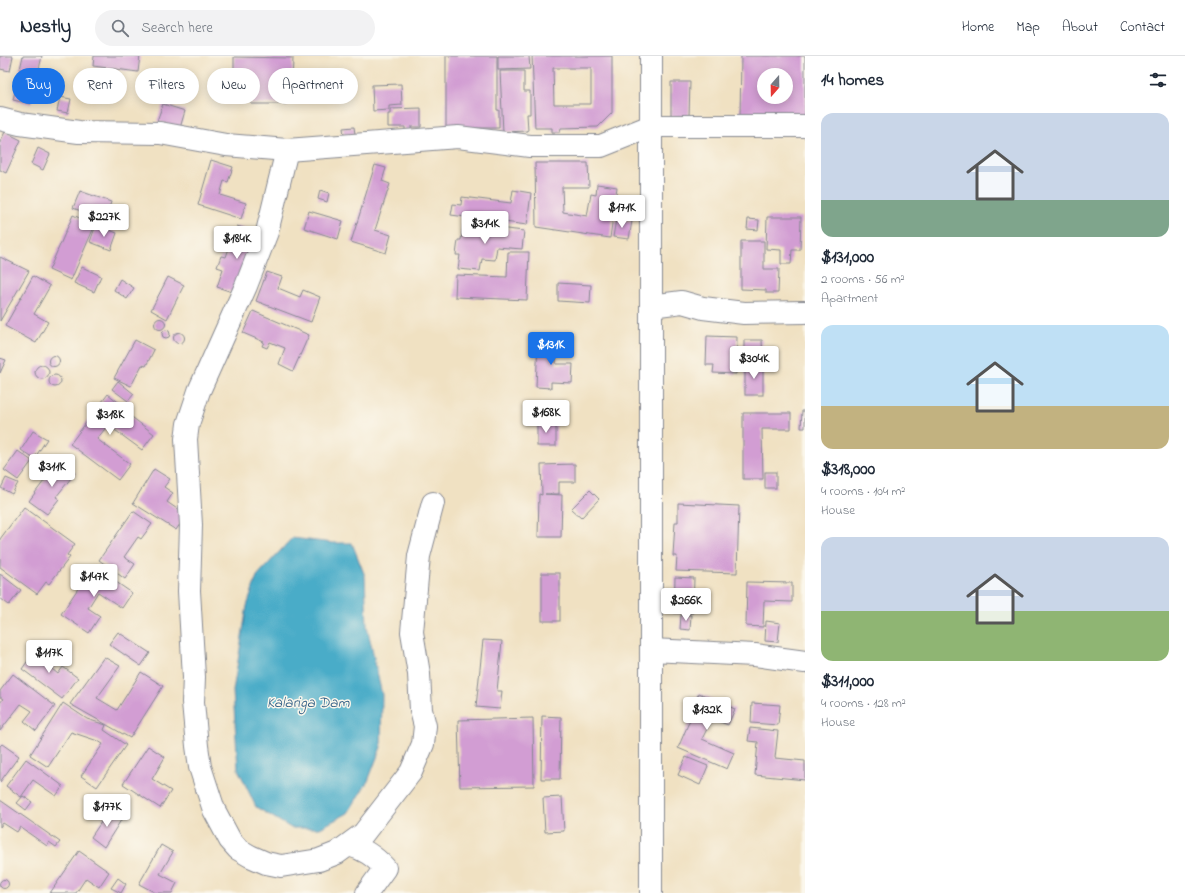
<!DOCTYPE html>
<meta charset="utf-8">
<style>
body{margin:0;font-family:"Indie Flower",sans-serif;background:#f2f2f3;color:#1f2937;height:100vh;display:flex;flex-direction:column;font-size:15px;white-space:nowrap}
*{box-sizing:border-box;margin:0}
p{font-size:13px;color:#747a83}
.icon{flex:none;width:22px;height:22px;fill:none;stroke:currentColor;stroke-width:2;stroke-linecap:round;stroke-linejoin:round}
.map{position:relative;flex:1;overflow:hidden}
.details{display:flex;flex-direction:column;background:#fff;width:380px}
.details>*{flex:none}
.top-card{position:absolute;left:12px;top:12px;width:380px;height:36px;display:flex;gap:8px}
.needle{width:26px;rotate:200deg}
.controls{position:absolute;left:757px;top:12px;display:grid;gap:8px}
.controls a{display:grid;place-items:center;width:36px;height:36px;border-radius:50%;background:#fff;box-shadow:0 2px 10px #0003;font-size:20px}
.price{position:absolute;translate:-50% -34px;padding:0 9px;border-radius:4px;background:#fff;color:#222;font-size:13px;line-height:26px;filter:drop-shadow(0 1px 2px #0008)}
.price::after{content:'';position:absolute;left:50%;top:24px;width:12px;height:9px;margin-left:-6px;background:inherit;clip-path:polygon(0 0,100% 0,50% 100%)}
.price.current{background:#1a73e8;color:#fff}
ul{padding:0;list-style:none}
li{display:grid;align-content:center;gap:8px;height:212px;padding:0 16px}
li span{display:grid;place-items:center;height:124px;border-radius:12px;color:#555}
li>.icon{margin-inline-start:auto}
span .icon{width:72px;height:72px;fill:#fffc;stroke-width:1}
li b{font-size:17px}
h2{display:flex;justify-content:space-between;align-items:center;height:48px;padding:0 16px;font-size:17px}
.pill{padding:0 14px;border-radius:18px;background:#fff;box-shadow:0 2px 10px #0003;font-size:14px;line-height:36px}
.pill.current{background:#1a73e8;color:#fff}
header{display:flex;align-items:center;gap:24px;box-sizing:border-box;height:56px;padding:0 20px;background:#fff;border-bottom:1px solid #e0e1e3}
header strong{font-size:19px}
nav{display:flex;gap:22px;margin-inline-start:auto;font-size:14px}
.search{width:280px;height:36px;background:#f2f2f3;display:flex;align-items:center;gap:10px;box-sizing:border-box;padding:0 14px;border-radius:22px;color:#747a83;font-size:15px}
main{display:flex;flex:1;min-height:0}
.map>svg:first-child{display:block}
</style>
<header>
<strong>Nestly</strong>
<div class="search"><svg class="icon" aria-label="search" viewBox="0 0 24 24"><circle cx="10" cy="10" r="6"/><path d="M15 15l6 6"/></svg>Search here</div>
<nav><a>Home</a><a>Map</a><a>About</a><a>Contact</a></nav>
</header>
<main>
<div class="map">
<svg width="805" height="837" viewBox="0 0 805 837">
<rect width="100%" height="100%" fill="#fbf7ec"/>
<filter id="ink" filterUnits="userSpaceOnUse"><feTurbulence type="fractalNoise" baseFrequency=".025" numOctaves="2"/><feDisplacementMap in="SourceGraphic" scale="8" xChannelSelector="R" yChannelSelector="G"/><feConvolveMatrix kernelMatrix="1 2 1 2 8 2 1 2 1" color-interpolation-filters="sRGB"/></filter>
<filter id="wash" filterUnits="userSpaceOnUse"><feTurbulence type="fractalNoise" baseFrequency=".012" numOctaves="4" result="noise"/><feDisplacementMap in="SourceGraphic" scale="16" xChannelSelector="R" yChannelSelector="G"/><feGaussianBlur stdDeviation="0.9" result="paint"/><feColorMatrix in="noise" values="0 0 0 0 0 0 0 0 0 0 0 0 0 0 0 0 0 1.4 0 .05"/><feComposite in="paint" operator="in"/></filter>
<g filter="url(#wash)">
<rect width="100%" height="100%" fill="#f0e1c2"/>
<path fill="#48acc8" stroke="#326e93" d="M292,482L333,487H352L365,520L367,570L382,639L381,691L368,725L348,757L320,772H291L256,751L238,713L233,635L247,550L257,520Z"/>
<g id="blocks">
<g fill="#d29dd3" fill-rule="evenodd">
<path d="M0,0H13L10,15L0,13Z"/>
<path d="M23,0H42L31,48L13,44Z"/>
<path d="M94,0H140L138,16L93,10Z"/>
<path d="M446,0H497V54H499V72H446Z"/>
<path d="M498,0H529L530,13L498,14Z"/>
<path d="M532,0H612V57L598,71L561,72L560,76H552V72H535ZM553,12H591V48H554Z"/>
<path d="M741,0H805V63L740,62ZM764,19H786V41H764Z"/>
<path d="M234,1L293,2L292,31H287V48H251L252,40H234Z"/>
<path d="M500,15H524V35H530V58H527L528,75L503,76Z"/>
<path d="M671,26H690L689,61H671Z"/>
<path d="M401,28L402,49L389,50V54L373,55L372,29Z"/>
<path d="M60,41L71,43L68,57L57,55Z"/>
<path d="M163,48L185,55L180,72L157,65Z"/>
<path d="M421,52V71H411V74H405V71H388V58H390V53Z"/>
<path d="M354,71L355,78L344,79L343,72Z"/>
<path d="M5,76L21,84L6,117L0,114V86Z"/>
<path d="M38,92L50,98L43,114L31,108Z"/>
<path d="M211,104L233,111L228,126L224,125L220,139L246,147L241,163L198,149Z"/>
<path d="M535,107H588L589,131H562L563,156L587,160L591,138L596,139L597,128L617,131L610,182L536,171Z"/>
<path d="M375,109L386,112L382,125L390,128L375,174L391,179L386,197L351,186Z"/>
<path d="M320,134L329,137L327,146L318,143Z"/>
<path d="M513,134L531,137L527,169L451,159L453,148L461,149L462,141L511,147Z"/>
<path d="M80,135L111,146L105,164L73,152Z"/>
<path d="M309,155L343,165L338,183L304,172Z"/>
<path d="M73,159L95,169L71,224L49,214Z"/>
<path d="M767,161H801L800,194H792L791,208H781V194L766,193Z"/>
<path d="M616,163L632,165L629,183L613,181Z"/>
<path d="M748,163L759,164L758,174L747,173Z"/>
<path d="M463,168L524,175L522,193L497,191L495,204L482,203L480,215L458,213L460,199H456L458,184H461Z"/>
<path d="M96,169L117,177L111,194L90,186Z"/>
<path d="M237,170L258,177L238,238L217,231L223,213L217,211L221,200L226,201Z"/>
<path d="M741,185H764V213H779L778,237H766V234L741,233Z"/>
<path d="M508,196H529L527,244L455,241L456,219L507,221Z"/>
<path d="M0,201L29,215L0,265Z"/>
<path d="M82,211L101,220L94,236L74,227Z"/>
<path d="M267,216L282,221L278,232L300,241L303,234L320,241L311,266L256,245Z"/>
<path d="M33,220L50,230L34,258L48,266L36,287L5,270Z"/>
<path d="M168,221L184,229L167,263L151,254Z"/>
<path d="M120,223L134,232L127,243L114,234Z"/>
<path d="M558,227L591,229L590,247L558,245Z"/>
<path d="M253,255L309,279L293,315L279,308L285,292L270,286L267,292L262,290L264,286L243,277Z"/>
<circle cx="160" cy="268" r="5.5"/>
<circle cx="166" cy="278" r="4"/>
<circle cx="179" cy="282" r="5.5"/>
<path d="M707,280L737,281L736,318L713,317L714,309H706Z"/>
<path d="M135,284L154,294L146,310L142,309L131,330L114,322Z"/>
<path d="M538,284L557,285L556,308H573L572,327L551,326V332L536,331Z"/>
<path d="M744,284H762L763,307H744Z"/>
<circle cx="54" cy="305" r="5.5"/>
<path d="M0,302L6,304L0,317Z"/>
<rect x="745" y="308" width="18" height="31"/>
<circle cx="42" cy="316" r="7"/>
<circle cx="55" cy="325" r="6"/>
<path d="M118,325L134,338L128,345L112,333Z"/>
<path d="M108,338L122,349L120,352L154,378L142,394L108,369L97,383L130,408L118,424L70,388Z"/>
<path d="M802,355H805V372H801Z"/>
<path d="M743,357H791V373H762L763,423H743Z"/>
<rect x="537" y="365" width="19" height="25"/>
<path d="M33,375L47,383L34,403L21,394Z"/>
<path d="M18,395L32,405L18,424L4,414Z"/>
<path d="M59,405L75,417L56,441L59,443L47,458L29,445Z"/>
<path d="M575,408V426H559V438H545L562,439L561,481H538L539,438L542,439L541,409Z"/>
<path d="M154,413L170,423L164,431L173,437L167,446L186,459L176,474L133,447Z"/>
<rect x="765" y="416" width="11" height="16"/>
<path d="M6,422L18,427L12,438L1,432Z"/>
<path d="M590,434L599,443L581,462L571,453Z"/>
<path d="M678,447L739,450L737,517L676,515L677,500H673L675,466H678Z"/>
<path d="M24,451L75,488L67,499L70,501L49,528L46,526L37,538L0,511V483Z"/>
<path d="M133,455L152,468L141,483L138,481L124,501L135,508L125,523L99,504Z"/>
<path d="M93,510L132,537L122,552L98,536L88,552L100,560L89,577L61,558Z"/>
<rect x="542" y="517" width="18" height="48"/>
<path d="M0,518L21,534L9,549L0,542Z"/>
<path d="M675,521L694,522L693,557H674Z"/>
<path d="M747,526L792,527V546L764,545L763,571L746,570Z"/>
<path d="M681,559H691L690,574L680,573Z"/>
<path d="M766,565L780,567L778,586L765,585Z"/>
<path d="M118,576L150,597L141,610L109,588Z"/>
<path d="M483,584L502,585L497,635H502L500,653L476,651Z"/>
<path d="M37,592L57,607L52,613L58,618L63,611L78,622L62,643L22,613Z"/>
<path d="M104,601L120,610L97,642L117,654L141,616L163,630L130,682L70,648Z"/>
<path d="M13,618L55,650L36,675L24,665L32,655L21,648L0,675V647L3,643L0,641V635Z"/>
<path d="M699,637L735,653L728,669L712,663L702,683L734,697L727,713L678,692L695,652L693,650Z"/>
<path d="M63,647L87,663L106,669L104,674L126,689L97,731L81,720L103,688L98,685L71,676L48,711L30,699Z"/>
<path d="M752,647L780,649L778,669L751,667Z"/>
<path d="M542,660L561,661L560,723H541Z"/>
<path d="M533,662L534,730L460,731L458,664Z"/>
<path d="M750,672L778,675L775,702L805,705V724L755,719L758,686L748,685Z"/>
<path d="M2,688L19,700L0,726V690Z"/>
<path d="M148,690L165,701L152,723L171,735L160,752L123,728Z"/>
<path d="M686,701L708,710L700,729L678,719Z"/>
<path d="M26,703L63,730L56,740L33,724L21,741L6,730Z"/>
<path d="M23,740L32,746L26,754L17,747Z"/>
<path d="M562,741L564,775L545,776L543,742Z"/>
<path d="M0,744L60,786L56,791L49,786L47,790L20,771L17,776L3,767L0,771Z"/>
<path d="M110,753L123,761L104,791L91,781Z"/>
<path d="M161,789L173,796L160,818L177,827L172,837H156L139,828Z"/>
<path d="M79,795L109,816L99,831L86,822L76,837H50Z"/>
<path d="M118,822L126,828L121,837L111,832Z"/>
<circle cx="4" cy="828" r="4.5"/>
</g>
</g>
</g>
<g filter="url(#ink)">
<use href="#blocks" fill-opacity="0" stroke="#868890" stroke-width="1"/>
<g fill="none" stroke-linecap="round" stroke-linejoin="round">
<defs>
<g id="minor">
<path d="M651,0V837"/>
<path d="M0,63L20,68L79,76L160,77L226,89L287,94L458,81L530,90H601L651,70H805"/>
<path d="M287,94L267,176L246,230L199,335L188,368L186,383L191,469L189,535L194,621L193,646L197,690L200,711L214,754L230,784L238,793L250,800L266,807L281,810L319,804L337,797L363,778L411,716L423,688L425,670L421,654L419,618L412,576L419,500L433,447"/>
<path d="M651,250L682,246L703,252L744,257L805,256"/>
<path d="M651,594L755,599L805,606"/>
<path d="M349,789C364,793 374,800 385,812L367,837"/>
</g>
</defs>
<use href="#minor" stroke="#868890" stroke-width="24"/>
<use href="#minor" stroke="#fff" stroke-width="22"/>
</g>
</g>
<g text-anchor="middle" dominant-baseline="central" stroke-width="3" stroke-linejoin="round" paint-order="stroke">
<g font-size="15" font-style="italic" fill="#2b5b83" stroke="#fbf7ec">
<text x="308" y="647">Kalariga Dam</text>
</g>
</g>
</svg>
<div class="controls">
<a><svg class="needle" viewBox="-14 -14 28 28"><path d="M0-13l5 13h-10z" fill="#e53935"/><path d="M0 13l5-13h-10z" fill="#747a83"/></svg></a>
</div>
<b class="price" style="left:622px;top:173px">$171K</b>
<b class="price" style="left:104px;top:182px">$227K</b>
<b class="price" style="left:485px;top:189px">$314K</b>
<b class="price" style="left:237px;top:204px">$184K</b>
<b class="price current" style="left:551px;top:310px">$131K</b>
<b class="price" style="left:754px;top:324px">$304K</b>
<b class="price" style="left:546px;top:378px">$168K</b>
<b class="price" style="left:110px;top:380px">$318K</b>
<b class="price" style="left:52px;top:432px">$311K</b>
<b class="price" style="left:94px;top:542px">$147K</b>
<b class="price" style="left:686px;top:566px">$266K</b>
<b class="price" style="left:49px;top:618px">$117K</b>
<b class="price" style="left:707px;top:675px">$132K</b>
<b class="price" style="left:107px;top:772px">$177K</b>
<div class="top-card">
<a class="pill current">Buy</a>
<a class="pill">Rent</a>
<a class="pill">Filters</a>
<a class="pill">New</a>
<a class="pill">Apartment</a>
</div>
</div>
<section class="details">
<h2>14 homes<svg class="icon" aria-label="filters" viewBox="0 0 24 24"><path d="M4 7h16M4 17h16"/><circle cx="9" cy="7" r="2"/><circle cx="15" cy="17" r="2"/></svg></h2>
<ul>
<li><span style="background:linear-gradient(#c9d6e8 70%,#7fa58c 0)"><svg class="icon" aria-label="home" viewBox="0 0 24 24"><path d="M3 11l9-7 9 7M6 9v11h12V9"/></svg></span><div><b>$131,000</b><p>2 rooms · 56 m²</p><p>Apartment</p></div></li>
<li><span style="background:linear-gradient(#bfe0f5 65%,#c2b280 0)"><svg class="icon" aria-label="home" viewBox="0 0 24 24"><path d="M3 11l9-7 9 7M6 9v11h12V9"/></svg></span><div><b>$318,000</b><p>4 rooms · 104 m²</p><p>House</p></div></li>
<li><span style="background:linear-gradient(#c9d6e8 60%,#8fb573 0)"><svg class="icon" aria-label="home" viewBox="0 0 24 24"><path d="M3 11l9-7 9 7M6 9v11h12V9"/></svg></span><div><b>$311,000</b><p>4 rooms · 128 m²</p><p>House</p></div></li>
</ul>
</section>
</main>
